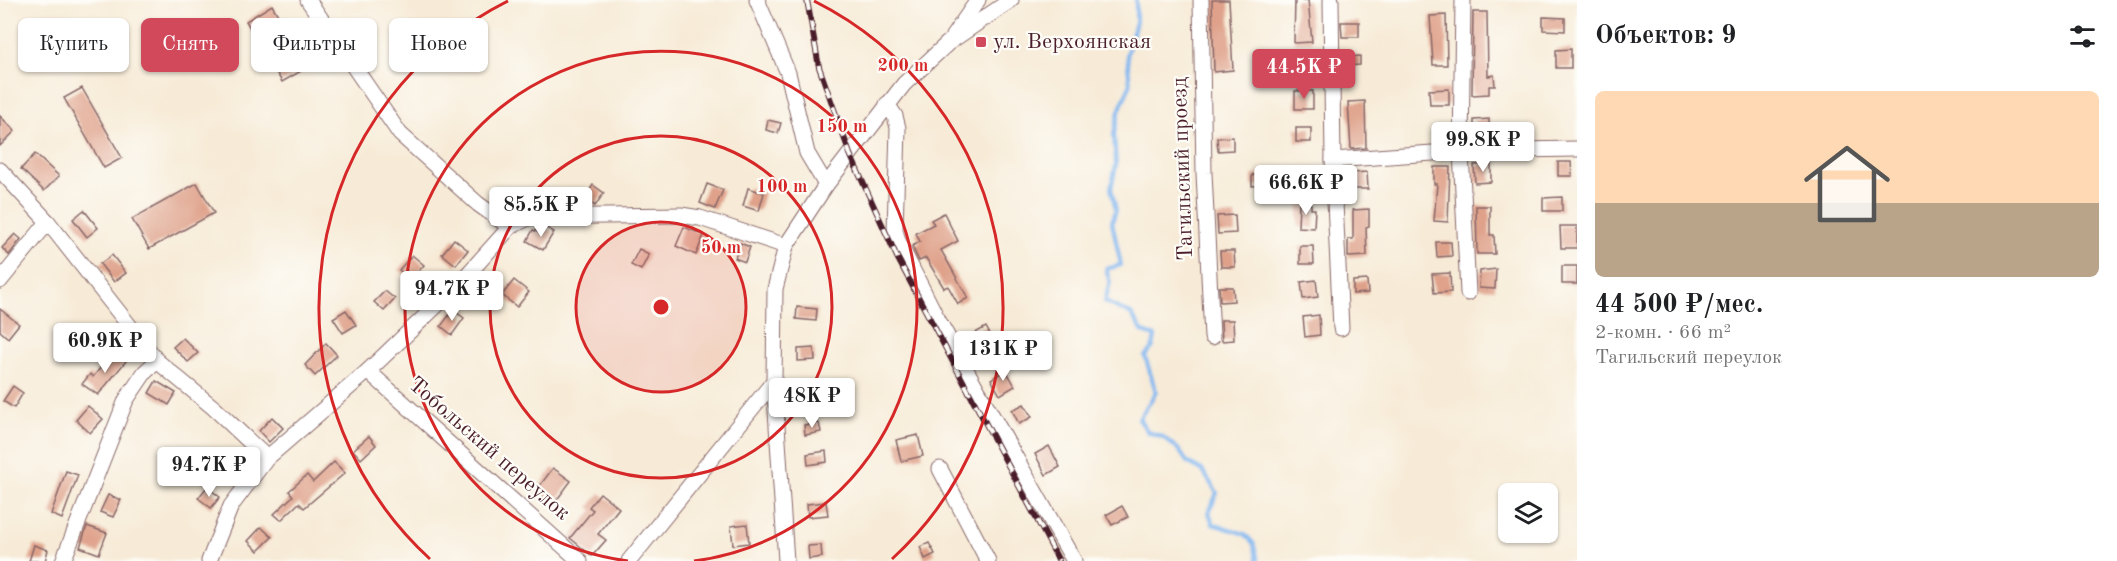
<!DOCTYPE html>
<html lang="ru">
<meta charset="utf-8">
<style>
body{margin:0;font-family:"Old Standard TT",serif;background:#f6f6f6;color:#202124;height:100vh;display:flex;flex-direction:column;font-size:22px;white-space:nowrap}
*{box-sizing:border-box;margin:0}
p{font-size:20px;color:#757577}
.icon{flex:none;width:33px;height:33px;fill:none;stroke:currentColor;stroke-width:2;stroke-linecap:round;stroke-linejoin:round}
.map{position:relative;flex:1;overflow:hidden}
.drawer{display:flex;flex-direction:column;background:#fff;width:540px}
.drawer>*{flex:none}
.hud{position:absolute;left:18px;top:18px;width:570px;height:54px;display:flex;gap:12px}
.controls{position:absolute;left:1498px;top:483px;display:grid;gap:12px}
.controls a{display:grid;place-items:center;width:60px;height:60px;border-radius:9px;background:#fff;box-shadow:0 2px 4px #0004;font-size:30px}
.price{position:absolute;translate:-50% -51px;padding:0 14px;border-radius:6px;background:#fff;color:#222;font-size:20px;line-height:39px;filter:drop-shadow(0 2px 3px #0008)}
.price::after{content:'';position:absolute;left:50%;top:36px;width:18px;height:14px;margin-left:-9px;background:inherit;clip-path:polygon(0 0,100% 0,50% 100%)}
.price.on{background:#d1495b;color:#fff}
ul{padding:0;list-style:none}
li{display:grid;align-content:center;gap:12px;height:318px;padding:0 18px}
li+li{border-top:2px solid #e0e0e0}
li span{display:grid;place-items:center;height:186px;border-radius:9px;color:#555}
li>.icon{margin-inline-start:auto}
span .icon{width:108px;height:108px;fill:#fffc;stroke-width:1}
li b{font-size:26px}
h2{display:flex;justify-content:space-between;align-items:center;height:72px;padding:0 18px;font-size:26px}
.tag{padding:0 21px;border-radius:9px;background:#fff;box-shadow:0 2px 4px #0004;font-size:21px;line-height:54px}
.tag.on{background:#d1495b;color:#fff}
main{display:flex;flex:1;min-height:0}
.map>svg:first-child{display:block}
</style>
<main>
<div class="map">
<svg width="1577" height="561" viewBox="0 0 1577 561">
<rect width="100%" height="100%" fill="#fdfcf7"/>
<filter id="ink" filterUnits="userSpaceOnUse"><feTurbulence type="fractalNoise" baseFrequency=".0167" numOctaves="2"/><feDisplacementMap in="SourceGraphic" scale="12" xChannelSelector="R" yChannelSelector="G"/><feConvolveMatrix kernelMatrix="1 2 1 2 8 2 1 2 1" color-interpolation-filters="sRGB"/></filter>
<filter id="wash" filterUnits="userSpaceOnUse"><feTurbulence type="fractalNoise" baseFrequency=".008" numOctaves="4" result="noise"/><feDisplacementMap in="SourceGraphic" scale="24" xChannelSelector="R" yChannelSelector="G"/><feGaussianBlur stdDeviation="1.35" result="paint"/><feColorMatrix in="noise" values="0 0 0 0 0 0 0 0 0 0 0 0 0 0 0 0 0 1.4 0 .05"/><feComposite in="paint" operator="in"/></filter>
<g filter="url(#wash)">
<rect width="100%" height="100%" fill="#f7ebd7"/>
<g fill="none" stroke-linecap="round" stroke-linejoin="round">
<path stroke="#81b7f0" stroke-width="4" d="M1136,0V22L1127,54L1130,85L1119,111L1114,134L1116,165L1111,188L1116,210L1112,222L1121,265L1106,269L1110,282L1105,302L1131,314L1143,332L1155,336L1153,347L1145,356L1156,392L1139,419L1148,432L1163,437L1179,450L1187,462L1202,470L1217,493L1209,512L1213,524L1245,534L1254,544L1258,561"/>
</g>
<g id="blocks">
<g fill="#dfa18a">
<path d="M1212,0H1229L1233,70L1214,72Z"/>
<path d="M1295,0H1308L1312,42L1294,43Z"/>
<path d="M272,5L308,67L282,82L246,21Z"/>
<path d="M1473,12H1487L1488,76L1494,75L1495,86H1489V94L1472,95Z"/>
<path d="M1446,15L1447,65H1433L1430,16Z"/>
<path d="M1543,17L1565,18V31L1543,30Z"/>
<path d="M1341,22H1359V37H1342Z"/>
<path d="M1571,49V68H1556V50Z"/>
<path d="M1360,56V65L1345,66V57Z"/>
<path d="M82,88L122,158L104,168L64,98Z"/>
<path d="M1449,89V105H1430L1429,90Z"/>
<rect x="1295" y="91" width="18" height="18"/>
<path d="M1365,101L1366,148L1351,149L1348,102Z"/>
<path d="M0,116L15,131L0,146Z"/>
<path d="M1489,119V133H1474V120Z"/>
<path d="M768,120L781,123L778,133L766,130Z"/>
<rect x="1296" y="128" width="15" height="14"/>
<path d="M1233,137V150L1218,151L1217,138Z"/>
<path d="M35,154L59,176L44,191L21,169Z"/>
<path d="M1558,162H1571L1572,176H1558Z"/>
<path d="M1491,164V182L1475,183L1474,165Z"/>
<path d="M1434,167H1450L1448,222L1434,221L1437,184H1434Z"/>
<path d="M1367,172L1368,189H1352V173Z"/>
<rect x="1303" y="173" width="13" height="10"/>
<path d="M1252,175H1264V185L1252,186Z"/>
<path d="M197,183L214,213L149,249L132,219Z"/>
<path d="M707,184L723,190L715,209L700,203Z"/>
<path d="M593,185L604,193L595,206L584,199Z"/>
<path d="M748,188L764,193L759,211L743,206Z"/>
<path d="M1562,197V211H1543V198Z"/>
<path d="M1299,203L1311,204V209H1315L1314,228L1298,227Z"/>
<path d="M1476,206H1490V235H1494L1495,254H1477Z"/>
<path d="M1369,209V226L1366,227L1367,256L1348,257V239H1353V210Z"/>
<path d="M84,210L98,228L87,237L73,219Z"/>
<path d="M944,213L958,241L941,250L968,298L958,304L948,286L944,288L926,258L919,261L912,246L920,242L916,233L934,224L931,220Z"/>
<path d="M1235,215L1236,233L1218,234L1217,216Z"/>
<path d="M1560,226H1577V248H1561Z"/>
<path d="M545,227L554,232L543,250L527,241L533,230L540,233Z"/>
<path d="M684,227L704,235L696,255L676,246Z"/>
<path d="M15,234L21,239L9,255L2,248Z"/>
<path d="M454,239L468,250L456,265L442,254Z"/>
<path d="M1436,242H1451L1452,256L1437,257Z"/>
<path d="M740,243L750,247L745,262L735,258Z"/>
<path d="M1300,246H1313L1314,264H1300Z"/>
<path d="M639,249L649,254L641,270L631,265Z"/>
<path d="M1220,251H1234L1235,267H1221Z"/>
<path d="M112,255L126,273L114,282L100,264Z"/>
<path d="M412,255L424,265L411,280L399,270Z"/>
<rect x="1562" y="266" width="15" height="18"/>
<path d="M1496,269L1495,289L1479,288L1480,271Z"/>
<path d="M1450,273L1451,292L1434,293L1432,274Z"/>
<path d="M514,280L529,292L517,307L502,295Z"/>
<path d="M1316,280L1318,297L1303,299L1301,282Z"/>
<path d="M1367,280L1368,293L1353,294V281Z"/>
<path d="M1219,287H1233L1234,301L1220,302Z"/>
<path d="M385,291L395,299L384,311L374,302Z"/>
<path d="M797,307L817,309L816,321L796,319Z"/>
<path d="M0,309L19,324L8,338L0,331Z"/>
<path d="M346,310L356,325L343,333L333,318Z"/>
<path d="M453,310L464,318L452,335L441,326Z"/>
<path d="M1319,315L1320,335L1305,337L1303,317Z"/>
<path d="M1221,320H1233L1234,340L1222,341Z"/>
<path d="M986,327L998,349L978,360L966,338Z"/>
<path d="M183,338L198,353L188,362L173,347Z"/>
<path d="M326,343L337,355L315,376L305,365Z"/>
<path d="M814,348L815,360L798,361V349Z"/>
<path d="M114,351L126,361L98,395L82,384L90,374L93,377Z"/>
<path d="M1006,370L1015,386L1000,395L991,379Z"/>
<path d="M156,381L176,393L169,405L149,393Z"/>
<path d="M13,386L23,393L14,408L3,401Z"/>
<path d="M816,387L817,406L799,407L798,388Z"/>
<path d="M1024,404L1032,417L1019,424L1012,410Z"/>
<path d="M88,406L103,419L90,433L76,420Z"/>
<path d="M272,417L283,428L269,442L259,431Z"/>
<path d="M819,423L821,432L805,435L804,425Z"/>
<path d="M918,435L923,456L901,461L896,440Z"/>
<path d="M369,436L376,445L361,459L353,450Z"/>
<path d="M1049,446L1060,467L1046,475L1035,454Z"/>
<path d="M826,451L827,462L808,465L807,454Z"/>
<path d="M226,459L241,471L232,482L217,471Z"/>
<path d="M334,462L345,473L304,508L299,503L281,520L274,514L293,496L289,491L307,475L313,482Z"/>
<path d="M553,468L571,481L553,505L535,492Z"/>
<path d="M66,471L78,475L62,519L51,514Z"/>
<path d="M207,487L220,497L211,508L198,498Z"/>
<path d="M600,493L619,508L598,534L606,540L592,556L570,538L593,510L589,507Z"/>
<path d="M108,495L121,500L113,517L100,512Z"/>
<path d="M826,502L828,515L808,517L807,504Z"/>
<path d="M1122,506L1128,517L1112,525L1106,515Z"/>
<path d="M747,524L749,543L733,545L731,526Z"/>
<path d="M87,526L107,533L99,554L80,547Z"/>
<path d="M261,527L272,537L258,551L248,541Z"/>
<path d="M929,543L935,554L925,559L920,547Z"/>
<path d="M34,545L48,550L45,561H29Z"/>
<path d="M821,545L822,557L809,559L808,546Z"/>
</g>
</g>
</g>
<g filter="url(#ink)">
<use href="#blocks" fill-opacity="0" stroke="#876667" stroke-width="1.5"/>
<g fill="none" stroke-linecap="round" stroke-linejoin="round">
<defs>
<g id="minor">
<path d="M308,0L400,134L478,204L510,227"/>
<path d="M757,0L788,73L807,153L826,185"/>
<path d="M1201,0L1204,173L1212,337"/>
<path d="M1331,0L1333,160L1341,328"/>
<path d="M1463,0L1461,151L1468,293"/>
<path d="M953,36L978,0"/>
<path d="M887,104L895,116L898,128L895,230L898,241L938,320L1074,561"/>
<path d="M1333,160L1461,151L1577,149"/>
<path d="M0,170L48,222L157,361L214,408L267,458"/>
<path d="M0,281L48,222"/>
<path d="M368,371L580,561"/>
<path d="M940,469L988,561"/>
<path d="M63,561L126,400L145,372L157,361"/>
<path d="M209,561L231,506L267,458L368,371L460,283L510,227L530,217L681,215L700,218L786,246"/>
<path d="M629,561L774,381"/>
<path d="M786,561L774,381L775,289L786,246L826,185L904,84L948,43L1011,0"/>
</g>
</defs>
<use href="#minor" stroke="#876667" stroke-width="17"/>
<use href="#minor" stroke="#fff" stroke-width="15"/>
<defs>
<path id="rail" d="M807,0L819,67L850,154L897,257L1059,561"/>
</defs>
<use href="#rail" stroke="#4a1f2b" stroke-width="6"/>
<use href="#rail" stroke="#fdfcf7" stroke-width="4" stroke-dasharray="11" stroke-linecap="butt"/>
</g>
</g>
<circle cx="661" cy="307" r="85" fill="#d62828" fill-opacity=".12"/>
<g fill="none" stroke="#d62828" stroke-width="3">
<circle cx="661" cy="307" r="85"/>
<circle cx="661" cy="307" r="171"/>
<path d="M628 561A256 256 0 1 1 694 561"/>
<path d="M430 559A342 342 0 0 1 508 1M814 1A342 342 0 0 1 892 559"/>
</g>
<rect fill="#d1495b" stroke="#fdfcf7" stroke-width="2" x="975" y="36" width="12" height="12" rx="3"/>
<g text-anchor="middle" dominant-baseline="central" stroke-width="4.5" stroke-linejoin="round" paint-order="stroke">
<g font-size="22" fill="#4a1f2b" stroke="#fdfcf7" text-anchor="start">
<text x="993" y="42">ул. Верхоянская</text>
</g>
<g font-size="22" fill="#4a1f2b" stroke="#fdfcf7">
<text transform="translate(1183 169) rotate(-92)">Тагильский проезд</text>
<text transform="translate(489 449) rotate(41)">Тобольский переулок</text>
</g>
</g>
<circle cx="661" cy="307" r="9" fill="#d62828" stroke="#fdfcf7" stroke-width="3"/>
<g font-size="18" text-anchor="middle" font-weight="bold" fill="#d62828" stroke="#fdfcf7" stroke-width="4.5" stroke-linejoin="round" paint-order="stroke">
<text x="903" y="71">200 m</text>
<text x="842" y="132">150 m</text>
<text x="782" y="192">100 m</text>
<text x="721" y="253">50 m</text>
</g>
</svg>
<div class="controls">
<a><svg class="icon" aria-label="layers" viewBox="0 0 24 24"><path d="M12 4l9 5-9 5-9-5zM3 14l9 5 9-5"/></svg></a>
</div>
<b class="price on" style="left:1304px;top:100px">44.5K ₽</b>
<b class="price" style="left:1483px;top:173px">99.8K ₽</b>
<b class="price" style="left:1306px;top:216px">66.6K ₽</b>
<b class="price" style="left:541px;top:238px">85.5K ₽</b>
<b class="price" style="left:452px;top:322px">94.7K ₽</b>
<b class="price" style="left:105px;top:374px">60.9K ₽</b>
<b class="price" style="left:1003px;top:382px">131K ₽</b>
<b class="price" style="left:812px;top:429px">48K ₽</b>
<b class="price" style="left:209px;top:498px">94.7K ₽</b>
<div class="hud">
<a class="tag">Купить</a>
<a class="tag on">Снять</a>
<a class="tag">Фильтры</a>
<a class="tag">Новое</a>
</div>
</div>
<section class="drawer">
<h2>Объектов: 9<svg class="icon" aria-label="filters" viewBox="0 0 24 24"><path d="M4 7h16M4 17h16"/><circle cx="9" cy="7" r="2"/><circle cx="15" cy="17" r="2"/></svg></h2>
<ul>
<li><span style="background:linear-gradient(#ffd9b3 60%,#b9a48a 0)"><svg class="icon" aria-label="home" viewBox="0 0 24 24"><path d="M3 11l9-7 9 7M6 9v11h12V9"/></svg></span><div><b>44 500 ₽/мес.</b><p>2-комн. · 66 m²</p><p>Тагильский переулок</p></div></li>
</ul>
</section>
</main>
